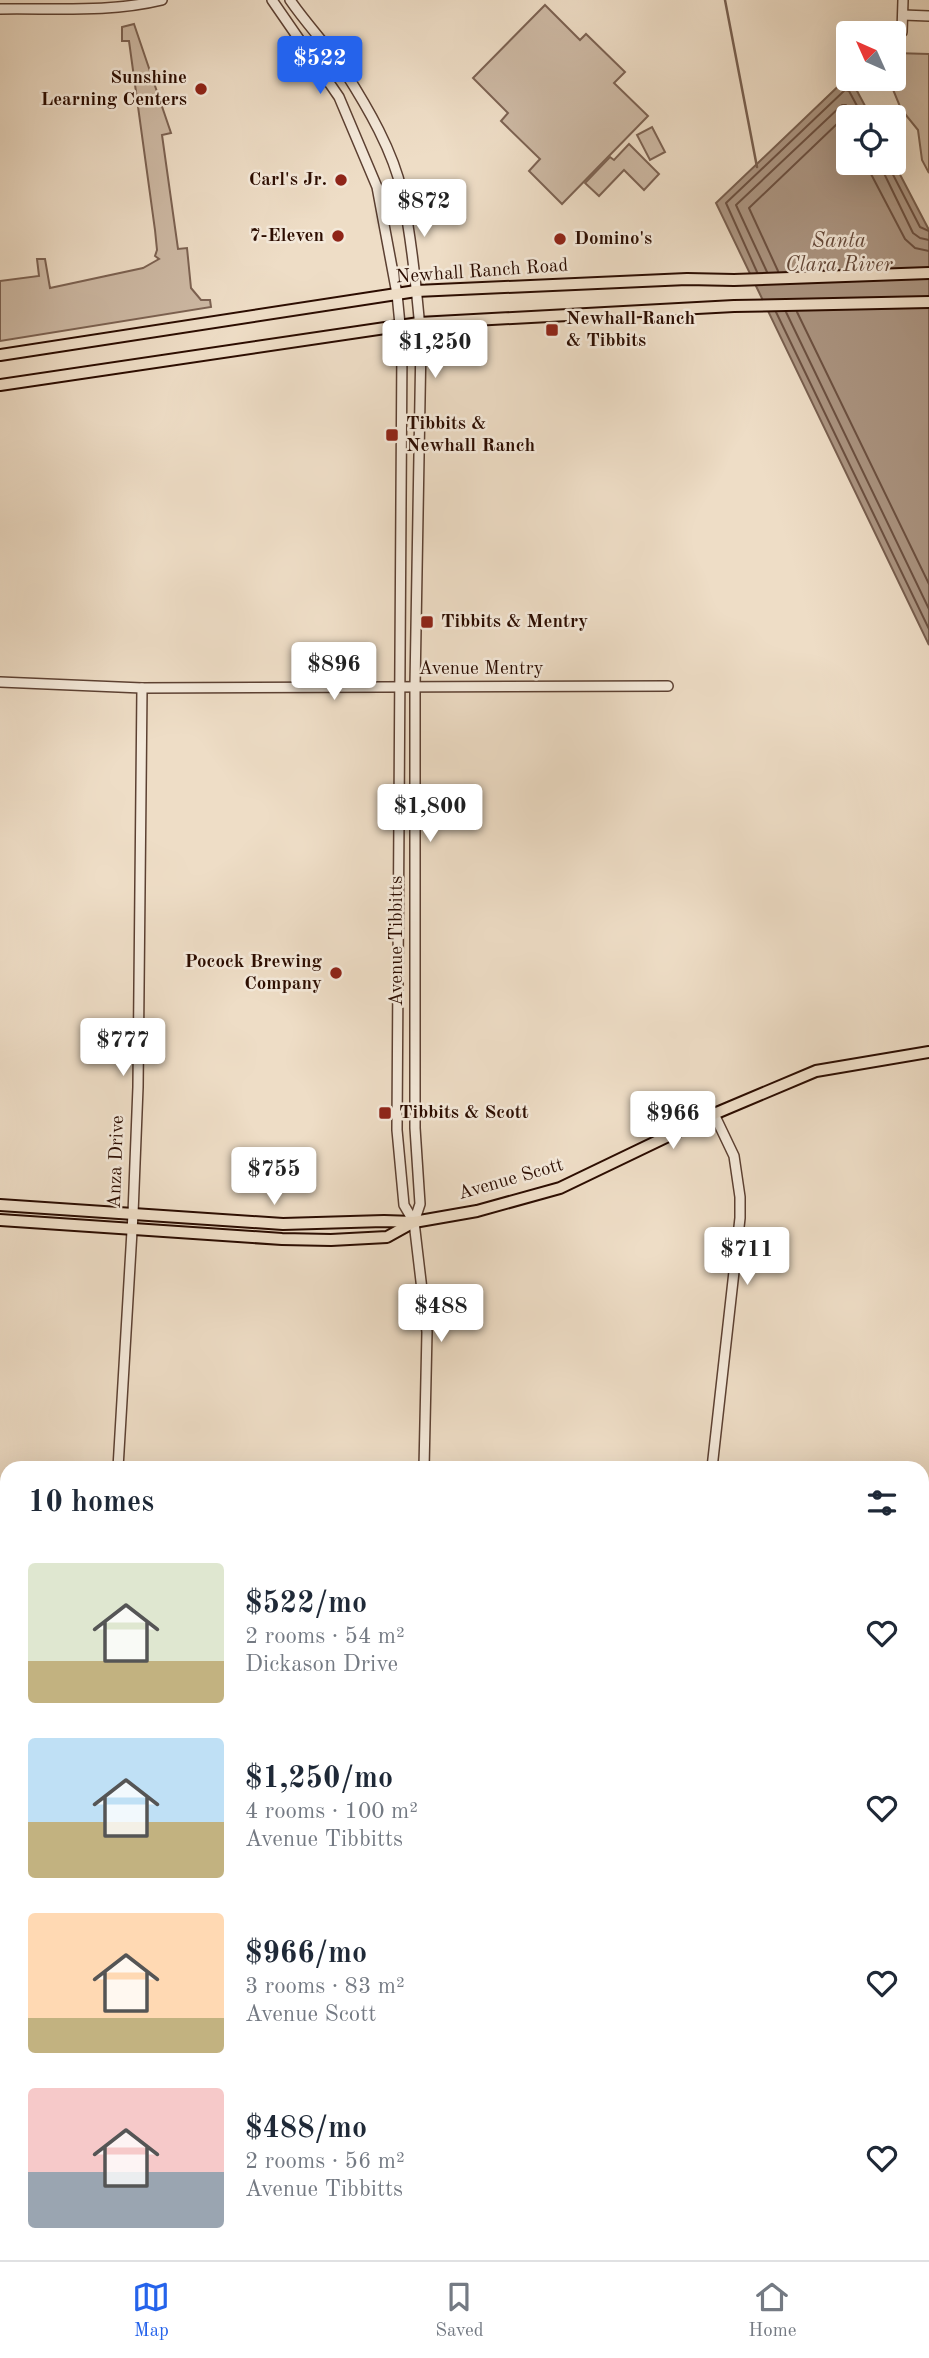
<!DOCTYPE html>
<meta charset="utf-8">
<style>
body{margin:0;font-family:"Old Standard TT",serif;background:#f6f6f7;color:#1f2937;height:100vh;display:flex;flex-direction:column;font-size:26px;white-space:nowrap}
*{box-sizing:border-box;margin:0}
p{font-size:23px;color:#747a83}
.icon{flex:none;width:38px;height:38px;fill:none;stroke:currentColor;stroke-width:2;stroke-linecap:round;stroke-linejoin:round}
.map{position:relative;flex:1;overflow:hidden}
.details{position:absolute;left:0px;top:1461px;width:929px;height:800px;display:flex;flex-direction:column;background:#fff;border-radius:21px 21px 0 0;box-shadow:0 7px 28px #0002}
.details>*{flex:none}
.needle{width:46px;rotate:315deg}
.tools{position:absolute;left:836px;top:21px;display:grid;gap:14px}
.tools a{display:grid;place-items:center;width:70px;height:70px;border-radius:7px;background:#fff;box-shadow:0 7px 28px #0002;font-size:35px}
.price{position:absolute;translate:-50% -60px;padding:0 16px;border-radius:7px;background:#fff;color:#222;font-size:23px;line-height:46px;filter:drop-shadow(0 2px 4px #0008)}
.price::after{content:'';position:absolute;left:50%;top:42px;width:21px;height:16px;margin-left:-10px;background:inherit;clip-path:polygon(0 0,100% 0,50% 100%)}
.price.active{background:#2563eb;color:#fff}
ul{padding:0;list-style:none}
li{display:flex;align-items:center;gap:21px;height:175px;padding:0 28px}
li span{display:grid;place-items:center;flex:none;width:196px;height:140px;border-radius:7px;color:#555}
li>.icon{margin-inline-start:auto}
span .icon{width:84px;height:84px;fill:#fffc;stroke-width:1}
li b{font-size:30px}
h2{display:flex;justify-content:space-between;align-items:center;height:84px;padding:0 28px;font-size:30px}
.menu{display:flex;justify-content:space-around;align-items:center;height:98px;border-top:2px solid #e0e1e3;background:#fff;font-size:19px;color:#747a83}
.menu a{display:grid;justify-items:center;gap:4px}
.menu .active{color:#2563eb}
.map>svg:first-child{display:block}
</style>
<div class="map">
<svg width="929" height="2260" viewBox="0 0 929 2260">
<rect width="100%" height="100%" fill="#eeddc6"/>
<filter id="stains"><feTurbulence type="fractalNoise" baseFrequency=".00286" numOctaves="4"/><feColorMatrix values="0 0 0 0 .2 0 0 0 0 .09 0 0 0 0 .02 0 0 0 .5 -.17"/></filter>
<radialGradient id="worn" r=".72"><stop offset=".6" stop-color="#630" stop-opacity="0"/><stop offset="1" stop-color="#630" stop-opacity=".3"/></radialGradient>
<g fill="#cdb9a4" stroke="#7c6252" stroke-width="2">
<path d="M545,5L580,40L586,34L625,72L614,83L648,116L562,204L529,171L540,159L501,121L508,113L473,78Z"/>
<path d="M134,24L171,133L162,135L178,249L187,248L191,288L201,300H210L211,307L0,341V281L39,276L37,259H45L50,288L143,268L159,259L155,256L157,250L155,230L129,41H122V27Z"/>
<path d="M894,53L929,54V173L922,160L918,130L901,109L892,87L884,79H894Z"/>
<path d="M652,127L665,152L650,160L637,135Z"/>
<path d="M629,144L659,174L644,190L624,170L599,196L585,183L610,157L614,160Z"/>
<path d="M0,2093L7,2095V2254H723L751,2260H0Z"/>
</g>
<g fill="#ac9683" stroke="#785f4f" stroke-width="2">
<path d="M849,76L871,117H849V163H894L929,230V645L716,203Z"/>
<path d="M922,1628H929V2033L922,2034Z"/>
<path d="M358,2254H588L585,2260H356Z"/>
</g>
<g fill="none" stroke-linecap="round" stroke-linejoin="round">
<g stroke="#6c5142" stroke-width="2">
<path d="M868,163L871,174L905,239L915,248L929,251"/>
<path d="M879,163L913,233L920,238L929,240"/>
<path d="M887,163L920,227L929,231"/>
<path d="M778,271L749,208L839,122H844L849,131"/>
<path d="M757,272L726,203L845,90L849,91L863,117"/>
<path d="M767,272L736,205L842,105H846L853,117"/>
<path d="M776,312L929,629"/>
<path d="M786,312L929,609"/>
<path d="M797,312L929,584"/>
</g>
<g stroke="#785f4f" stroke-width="2.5">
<path d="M725,0L757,167"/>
<path d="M922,2176L929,2182"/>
</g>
<defs>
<g id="minor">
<path d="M272,0L339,97L377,187L397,294L402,345L397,1130L404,1205L414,1222L427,1332L424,1468"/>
<path d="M290,0C307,25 329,47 345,72C368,108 393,151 402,192C412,241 417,291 421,341L415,686V1128L420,1204L414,1222"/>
<path d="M0,9C54,8 109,13 162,0"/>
<path d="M903,15L929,16"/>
<path d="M902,32L903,0"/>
<path d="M0,682L142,688L668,686"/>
<path d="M118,1468L133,1214L138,1087L142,688"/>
<path d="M712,1468L740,1218V1197L734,1156L714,1114"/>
<path d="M0,1554L7,1555"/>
</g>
<g id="major">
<path d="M0,355L416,291L687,279L734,280L929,273"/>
<path d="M0,385L419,323L734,306L929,302"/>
<path d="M0,1205L283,1224L384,1221L414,1222L477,1211L560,1188L714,1114L816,1071L929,1052"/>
<path d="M0,1220L282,1239L331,1240L387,1237L414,1222"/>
</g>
</defs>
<use href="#minor" stroke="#5c4032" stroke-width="12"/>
<use href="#major" stroke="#2b0c00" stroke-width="14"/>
<use href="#minor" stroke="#f4e9da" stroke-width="9"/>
<use href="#major" stroke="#eeddc6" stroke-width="10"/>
</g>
<g fill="#8f2418" stroke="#f4e9da" stroke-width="2.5">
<circle cx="201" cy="89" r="7"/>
<circle cx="341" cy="180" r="7"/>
<circle cx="338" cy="236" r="7"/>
<circle cx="560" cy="239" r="7"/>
<rect x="545" y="323" width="14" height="14" rx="3.5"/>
<rect x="385" y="428" width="14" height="14" rx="3.5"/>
<rect x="420" y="615" width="14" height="14" rx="3.5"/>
<circle cx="336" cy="973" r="7"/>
<rect x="378" y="1106" width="14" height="14" rx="3.5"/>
</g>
<g text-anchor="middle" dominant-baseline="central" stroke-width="5" stroke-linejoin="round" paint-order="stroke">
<g font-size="19" font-weight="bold" fill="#2b0c00" stroke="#f4e9da" text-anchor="start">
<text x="187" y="78" text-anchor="end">Sunshine<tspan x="187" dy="22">Learning Centers</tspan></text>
<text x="327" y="180" text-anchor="end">Carl's Jr.</text>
<text x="324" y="236" text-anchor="end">7-Eleven</text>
<text x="574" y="239">Domino's</text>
<text x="566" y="319">Newhall Ranch<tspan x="566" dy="22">&amp; Tibbits</tspan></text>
<text x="406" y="424">Tibbits &amp;<tspan x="406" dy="22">Newhall Ranch</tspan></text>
<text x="441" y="622">Tibbits &amp; Mentry</text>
<text x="322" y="962" text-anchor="end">Pocock Brewing<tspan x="322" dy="22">Company</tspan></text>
<text x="399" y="1113">Tibbits &amp; Scott</text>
</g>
<g font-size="19" fill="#2b0c00" stroke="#f4e9da">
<text transform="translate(482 272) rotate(-4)">Newhall Ranch Road</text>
<text x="481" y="669">Avenue Mentry</text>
<text transform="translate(397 941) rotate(-90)">Avenue Tibbitts</text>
<text transform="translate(117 1162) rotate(-88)">Anza Drive</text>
<text transform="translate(511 1180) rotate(-16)">Avenue Scott</text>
</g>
<g font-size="21" font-style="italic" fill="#654a3b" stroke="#f4e9da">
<text x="839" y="241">Santa<tspan x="839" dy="24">Clara River</tspan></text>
</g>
</g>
<rect width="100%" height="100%" filter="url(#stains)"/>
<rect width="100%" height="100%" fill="url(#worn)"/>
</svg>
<div class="tools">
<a><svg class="needle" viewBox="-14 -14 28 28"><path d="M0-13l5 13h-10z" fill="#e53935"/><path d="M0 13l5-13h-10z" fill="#747a83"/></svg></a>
<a><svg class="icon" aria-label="locate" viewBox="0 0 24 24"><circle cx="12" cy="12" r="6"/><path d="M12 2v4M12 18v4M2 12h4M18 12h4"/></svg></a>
</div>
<b class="price active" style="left:320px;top:96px">$522</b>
<b class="price" style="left:424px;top:239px">$872</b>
<b class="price" style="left:435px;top:380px">$1,250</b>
<b class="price" style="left:334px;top:702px">$896</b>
<b class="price" style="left:430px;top:844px">$1,800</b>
<b class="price" style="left:123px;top:1078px">$777</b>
<b class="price" style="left:673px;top:1151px">$966</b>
<b class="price" style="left:274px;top:1207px">$755</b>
<b class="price" style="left:747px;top:1287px">$711</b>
<b class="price" style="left:441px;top:1344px">$488</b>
<section class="details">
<h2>10 homes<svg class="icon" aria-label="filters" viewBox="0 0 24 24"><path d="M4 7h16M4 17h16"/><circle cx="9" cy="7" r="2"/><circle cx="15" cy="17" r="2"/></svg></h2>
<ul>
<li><span style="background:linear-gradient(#dfe7d0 70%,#c2b280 0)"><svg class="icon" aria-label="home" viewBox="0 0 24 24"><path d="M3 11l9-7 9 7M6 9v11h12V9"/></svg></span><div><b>$522/mo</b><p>2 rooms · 54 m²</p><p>Dickason Drive</p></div><svg class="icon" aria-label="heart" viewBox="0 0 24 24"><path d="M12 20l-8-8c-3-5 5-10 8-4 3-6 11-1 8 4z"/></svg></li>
<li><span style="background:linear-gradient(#bfe0f5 60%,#c2b280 0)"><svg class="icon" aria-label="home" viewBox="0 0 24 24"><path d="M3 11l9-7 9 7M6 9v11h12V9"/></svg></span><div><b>$1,250/mo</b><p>4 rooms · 100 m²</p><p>Avenue Tibbitts</p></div><svg class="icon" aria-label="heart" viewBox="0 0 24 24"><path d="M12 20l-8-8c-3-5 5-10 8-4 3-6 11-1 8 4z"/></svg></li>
<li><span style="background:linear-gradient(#ffd9b3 75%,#c2b280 0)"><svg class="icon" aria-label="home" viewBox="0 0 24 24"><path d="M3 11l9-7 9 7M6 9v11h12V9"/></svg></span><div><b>$966/mo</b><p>3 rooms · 83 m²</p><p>Avenue Scott</p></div><svg class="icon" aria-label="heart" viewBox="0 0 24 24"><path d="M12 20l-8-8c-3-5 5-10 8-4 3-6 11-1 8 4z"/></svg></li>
<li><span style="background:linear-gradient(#f6c9c9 60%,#9aa5b1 0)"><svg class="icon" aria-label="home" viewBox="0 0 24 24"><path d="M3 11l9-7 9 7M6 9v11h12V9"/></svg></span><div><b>$488/mo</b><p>2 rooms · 56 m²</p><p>Avenue Tibbitts</p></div><svg class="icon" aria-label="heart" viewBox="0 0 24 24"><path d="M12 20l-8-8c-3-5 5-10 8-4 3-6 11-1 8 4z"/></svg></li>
</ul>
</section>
</div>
<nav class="menu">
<a class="active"><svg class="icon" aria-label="map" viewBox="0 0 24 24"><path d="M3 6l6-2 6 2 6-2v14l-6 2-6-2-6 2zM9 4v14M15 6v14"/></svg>Map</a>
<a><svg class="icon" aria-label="saved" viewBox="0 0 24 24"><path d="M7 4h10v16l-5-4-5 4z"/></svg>Saved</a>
<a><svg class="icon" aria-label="home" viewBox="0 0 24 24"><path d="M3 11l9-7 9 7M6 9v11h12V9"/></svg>Home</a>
</nav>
